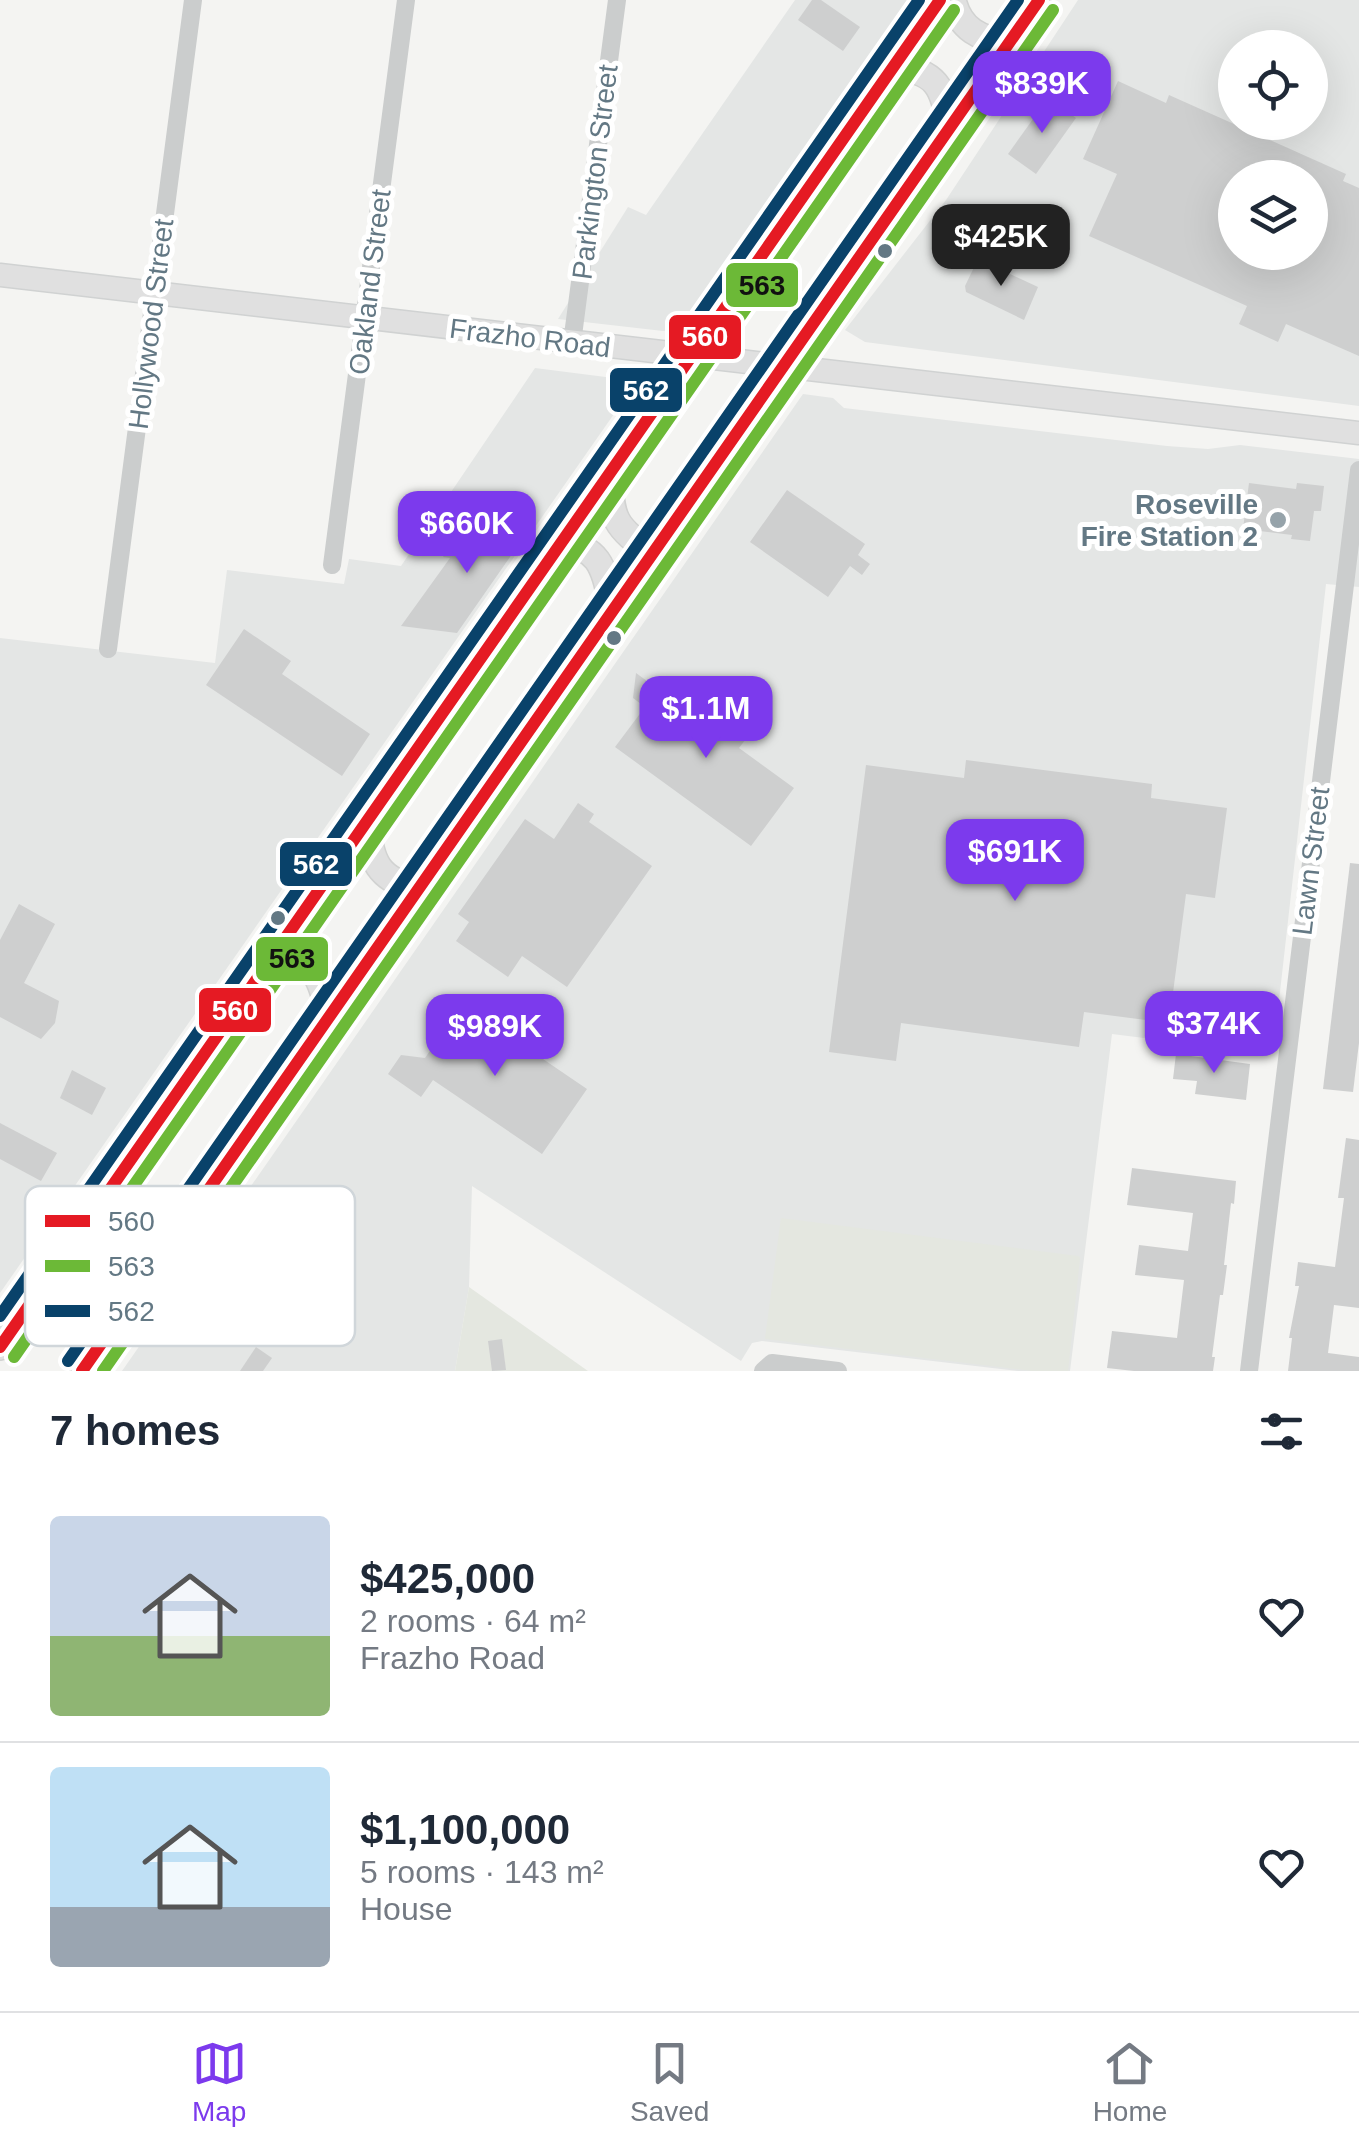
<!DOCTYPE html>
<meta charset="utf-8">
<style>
body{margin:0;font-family:Arial,sans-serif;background:#f6f6f7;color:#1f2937;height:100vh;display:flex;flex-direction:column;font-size:38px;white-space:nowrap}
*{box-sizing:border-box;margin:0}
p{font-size:32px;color:#747a83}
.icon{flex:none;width:55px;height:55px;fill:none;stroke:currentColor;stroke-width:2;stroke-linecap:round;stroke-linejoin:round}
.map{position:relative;height:1371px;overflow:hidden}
.panel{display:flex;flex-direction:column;background:#fff;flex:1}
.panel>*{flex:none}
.controls{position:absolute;left:1218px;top:30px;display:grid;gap:20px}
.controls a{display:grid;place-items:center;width:110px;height:110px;border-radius:50%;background:#fff;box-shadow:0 10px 40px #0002;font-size:50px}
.price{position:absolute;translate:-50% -85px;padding:0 22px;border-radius:20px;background:#7c3aed;color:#fff;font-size:32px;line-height:65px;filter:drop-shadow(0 2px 5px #0008)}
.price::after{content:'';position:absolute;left:50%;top:60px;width:30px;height:22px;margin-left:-15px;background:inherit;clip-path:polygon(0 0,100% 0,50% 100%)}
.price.selected{background:#222;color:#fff}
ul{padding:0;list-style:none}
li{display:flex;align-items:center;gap:30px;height:250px;padding:0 50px}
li+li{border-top:2px solid #e0e1e3}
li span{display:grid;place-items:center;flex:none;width:280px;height:200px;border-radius:10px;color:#555}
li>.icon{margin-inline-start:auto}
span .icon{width:120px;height:120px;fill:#fffc;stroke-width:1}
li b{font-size:42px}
h2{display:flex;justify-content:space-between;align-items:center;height:120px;padding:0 50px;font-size:42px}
.tabs{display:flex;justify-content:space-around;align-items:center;height:140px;border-top:2px solid #e0e1e3;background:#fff;font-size:28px;color:#747a83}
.tabs a{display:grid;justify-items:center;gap:5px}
.tabs .selected{color:#7c3aed}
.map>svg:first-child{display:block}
</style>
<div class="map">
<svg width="1359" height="1371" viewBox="0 0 1359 1371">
<rect width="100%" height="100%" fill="#f4f4f2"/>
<g fill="#e4e6e5" fill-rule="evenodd">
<path d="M795,0H913L688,329L663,331L558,319L628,207L646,215Z"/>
<path d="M1078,0H1359V406L865,342L845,330L946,200ZM1235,48H1310V122H1235ZM1235,178H1310V252H1235Z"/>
<path d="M535,368L637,381L0,1293V638L215,663L227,570L344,584L349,559L401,566Z"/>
<path d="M803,394L833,398L844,408L1167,446L1208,449L1240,445L1359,459V587L1326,584L1273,1054L1112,1034L1070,1371H1018L762,1341L752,1343L741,1361L472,1186L469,1287L455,1371H122Z"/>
</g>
<g fill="#e4e7e0">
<path d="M781,1218L1078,1256L1080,1258L1068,1371H1032L765,1339Z"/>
<path d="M469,1287L588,1371H455Z"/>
</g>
<g fill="#cecfcf" fill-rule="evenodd">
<path d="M812,0H821L860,27L843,51L798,20Z"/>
<path d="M1118,81L1166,103L1169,95L1346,174L1343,181L1359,188V356L1286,324L1278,342L1239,324L1247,306L1089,236L1117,174L1083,159ZM1235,178H1310V252H1235Z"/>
<path d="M1048,98L1076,118L1036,174L1008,154Z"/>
<path d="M978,259L1038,287L1024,320L966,292L965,286Z"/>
<path d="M1249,483L1296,489L1297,483L1324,486L1321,511H1314L1310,541L1291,539L1292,535L1243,529Z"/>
<path d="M787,490L865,544L858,555L870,564L862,575L850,566L828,597L750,542Z"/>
<path d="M485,518L533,524L457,633L401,626L450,558L443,557L462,530L484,532Z"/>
<path d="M244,629L291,661L282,674L370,734L342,776L206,685Z"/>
<path d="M636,673L717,732L743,697L765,714L739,748L794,788L751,846L615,747L645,707L633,698Z"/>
<path d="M966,760L1152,784L1151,798L1227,808L1215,898L1186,894L1169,1023L1084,1012L1079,1047L901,1023L896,1061L829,1052L866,765L964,778Z"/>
<path d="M578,803L594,814L589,822L652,866L567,987L522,956L508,977L456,941L469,922L458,914L525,819L554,839Z"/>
<path d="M1350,863L1359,864V1043L1353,1092L1323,1089Z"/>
<path d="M19,904L55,924L24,983L59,1001L55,1023L41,1039L0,1017V940Z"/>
<path d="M462,1004L587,1089L542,1154L433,1080L421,1097L388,1074L401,1055L425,1058Z"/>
<path d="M1176,1054L1250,1064L1246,1100L1195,1094L1197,1081L1173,1079Z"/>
<path d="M72,1070L106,1088L92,1115L60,1098Z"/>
<path d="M0,1123L57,1153L41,1181L0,1159Z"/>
<path d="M1346,1138L1359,1140V1308L1334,1305L1328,1353L1359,1357V1371H1288L1292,1338H1289L1299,1286H1295L1298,1262L1335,1267L1344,1198H1338Z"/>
<path d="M1132,1168L1236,1181L1234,1204L1231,1203L1224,1265H1227L1223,1295H1220L1212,1357H1215L1213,1371H1134L1107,1368L1112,1331L1177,1338L1184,1280L1135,1275L1139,1245L1188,1251L1193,1213L1127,1205Z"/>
<path d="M502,1339L506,1370L492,1371L488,1341Z"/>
<path d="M256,1347L272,1358L263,1371H240Z"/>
</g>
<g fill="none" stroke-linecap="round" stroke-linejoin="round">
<defs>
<path id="secondary" d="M0,275L1359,433"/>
<g id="primary">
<path d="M953,0C960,30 980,38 1008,44"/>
<path d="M893,66C937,72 943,86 950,127"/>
<path d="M610,473C610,518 615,528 653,553"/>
<path d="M559,545C603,543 605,576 613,610"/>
<path d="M366,821C373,862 374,876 417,890"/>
<path d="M273,955C315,957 322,980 329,1017"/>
<path d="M48,1278C82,1286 93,1305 108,1334"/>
<path d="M0,1347L940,0"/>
<path d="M82,1371L1039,0"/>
</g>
</defs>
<use href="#secondary" stroke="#d0d2d2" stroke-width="25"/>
<use href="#primary" stroke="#d1d2d1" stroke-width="28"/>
<g stroke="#cbcdcd" stroke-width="18">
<path d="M572,343L617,0"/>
<path d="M332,565L406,0"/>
<path d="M108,649L193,0"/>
<path d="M763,1371L772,1363L838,1371"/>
<path d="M1249,1371L1359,470"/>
</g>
<use href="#secondary" stroke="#e0e0e0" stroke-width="22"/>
<use href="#primary" stroke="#e0e0e0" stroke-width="25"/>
<defs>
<g id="bus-1">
<path d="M0,1347L940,0"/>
<path d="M82,1371L1039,0"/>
</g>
<g id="bus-2">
<path d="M14,1357L954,10"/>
<path d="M103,1371L1053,10"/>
</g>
<g id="bus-3">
<path d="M0,1316L919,0"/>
<path d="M68,1361L1018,0"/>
</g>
</defs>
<use href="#bus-1" stroke="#fff" stroke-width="20"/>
<use href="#bus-2" stroke="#fff" stroke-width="20"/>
<use href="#bus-3" stroke="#fff" stroke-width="20"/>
<use href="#bus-1" stroke="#e51a23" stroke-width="12"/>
<use href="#bus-2" stroke="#6cb937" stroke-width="12"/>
<use href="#bus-3" stroke="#09426a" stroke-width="12"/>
</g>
<g fill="#637884" stroke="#fff" stroke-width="4">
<circle cx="885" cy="251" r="9"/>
<circle cx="614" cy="638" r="9"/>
<circle cx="278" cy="918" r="9"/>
</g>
<circle fill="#96a3aa" stroke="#fff" stroke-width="4" cx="1278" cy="520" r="10"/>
<g text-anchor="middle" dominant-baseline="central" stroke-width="10" stroke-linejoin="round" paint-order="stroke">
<g font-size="28" fill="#637884" stroke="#fff">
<text transform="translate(595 172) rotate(-83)">Parkington Street</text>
<text transform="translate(370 282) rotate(-83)">Oakland Street</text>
<text transform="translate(151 324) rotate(-83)">Hollywood Street</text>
<text transform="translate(530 338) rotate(7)">Frazho Road</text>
<text transform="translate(1311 861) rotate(-83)">Lawn Street</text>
</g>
<g font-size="28" font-weight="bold" fill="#637884" stroke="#fff" text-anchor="end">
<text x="1258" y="504">Roseville<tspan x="1258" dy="32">Fire Station 2</tspan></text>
</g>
</g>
<rect x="25" y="1186" width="330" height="160" rx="15" fill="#fff" stroke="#d0d6da" stroke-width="2.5"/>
<rect x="45" y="1215" width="45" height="12" fill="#e51a23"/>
<rect x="45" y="1260" width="45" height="12" fill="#6cb937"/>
<rect x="45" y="1305" width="45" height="12" fill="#09426a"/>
<g font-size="28" fill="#637884">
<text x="108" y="1231">560</text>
<text x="108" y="1276">563</text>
<text x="108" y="1321">562</text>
</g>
<g stroke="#fff" stroke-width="4">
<rect x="724" y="261" width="76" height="48" rx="10" fill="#6cb937"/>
<rect x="667" y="313" width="76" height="48" rx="10" fill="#e51a23"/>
<rect x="608" y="366" width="76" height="48" rx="10" fill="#09426a"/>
<rect x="278" y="840" width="76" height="48" rx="10" fill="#09426a"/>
<rect x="254" y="935" width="76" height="48" rx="10" fill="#6cb937"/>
<rect x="197" y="986" width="76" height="48" rx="10" fill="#e51a23"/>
</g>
<g font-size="28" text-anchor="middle" font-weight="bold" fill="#fff">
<text x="705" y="346">560</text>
<text x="646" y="400">562</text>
<text x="316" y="874">562</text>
<text x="235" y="1020">560</text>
</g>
<g font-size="28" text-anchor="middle" font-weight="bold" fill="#111">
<text x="762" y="295">563</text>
<text x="292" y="968">563</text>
</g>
</svg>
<div class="controls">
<a><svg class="icon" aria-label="locate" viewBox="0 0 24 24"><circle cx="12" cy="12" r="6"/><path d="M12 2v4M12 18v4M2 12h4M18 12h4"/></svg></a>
<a><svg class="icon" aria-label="layers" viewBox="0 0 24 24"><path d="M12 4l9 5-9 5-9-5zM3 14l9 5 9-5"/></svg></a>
</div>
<b class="price" style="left:1042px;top:136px">$839K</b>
<b class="price selected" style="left:1001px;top:289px">$425K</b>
<b class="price" style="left:467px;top:576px">$660K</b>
<b class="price" style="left:706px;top:761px">$1.1M</b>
<b class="price" style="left:1015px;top:904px">$691K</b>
<b class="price" style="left:1214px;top:1076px">$374K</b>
<b class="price" style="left:495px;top:1079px">$989K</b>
</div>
<section class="panel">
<h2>7 homes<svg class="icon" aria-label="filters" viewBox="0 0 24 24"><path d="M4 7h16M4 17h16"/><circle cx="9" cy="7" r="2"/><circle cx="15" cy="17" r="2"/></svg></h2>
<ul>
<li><span style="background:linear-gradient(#c9d6e8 60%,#8fb573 0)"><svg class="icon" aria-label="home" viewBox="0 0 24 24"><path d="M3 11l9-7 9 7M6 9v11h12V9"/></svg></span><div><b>$425,000</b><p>2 rooms · 64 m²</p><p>Frazho Road</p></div><svg class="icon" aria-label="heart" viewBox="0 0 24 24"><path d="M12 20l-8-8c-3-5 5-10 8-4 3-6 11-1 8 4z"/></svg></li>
<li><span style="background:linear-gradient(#bfe0f5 70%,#9aa5b1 0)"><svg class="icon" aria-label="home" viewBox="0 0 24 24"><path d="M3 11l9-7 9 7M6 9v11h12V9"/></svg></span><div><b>$1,100,000</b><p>5 rooms · 143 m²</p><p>House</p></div><svg class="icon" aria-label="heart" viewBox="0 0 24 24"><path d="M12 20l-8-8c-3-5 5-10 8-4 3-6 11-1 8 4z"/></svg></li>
</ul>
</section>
<nav class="tabs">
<a class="selected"><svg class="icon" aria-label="map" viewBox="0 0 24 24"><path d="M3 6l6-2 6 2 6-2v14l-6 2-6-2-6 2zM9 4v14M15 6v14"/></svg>Map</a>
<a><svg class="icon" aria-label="saved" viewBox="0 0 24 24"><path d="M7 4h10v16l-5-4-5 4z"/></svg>Saved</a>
<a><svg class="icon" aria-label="home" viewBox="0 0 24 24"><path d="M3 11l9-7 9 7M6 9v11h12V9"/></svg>Home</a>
</nav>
